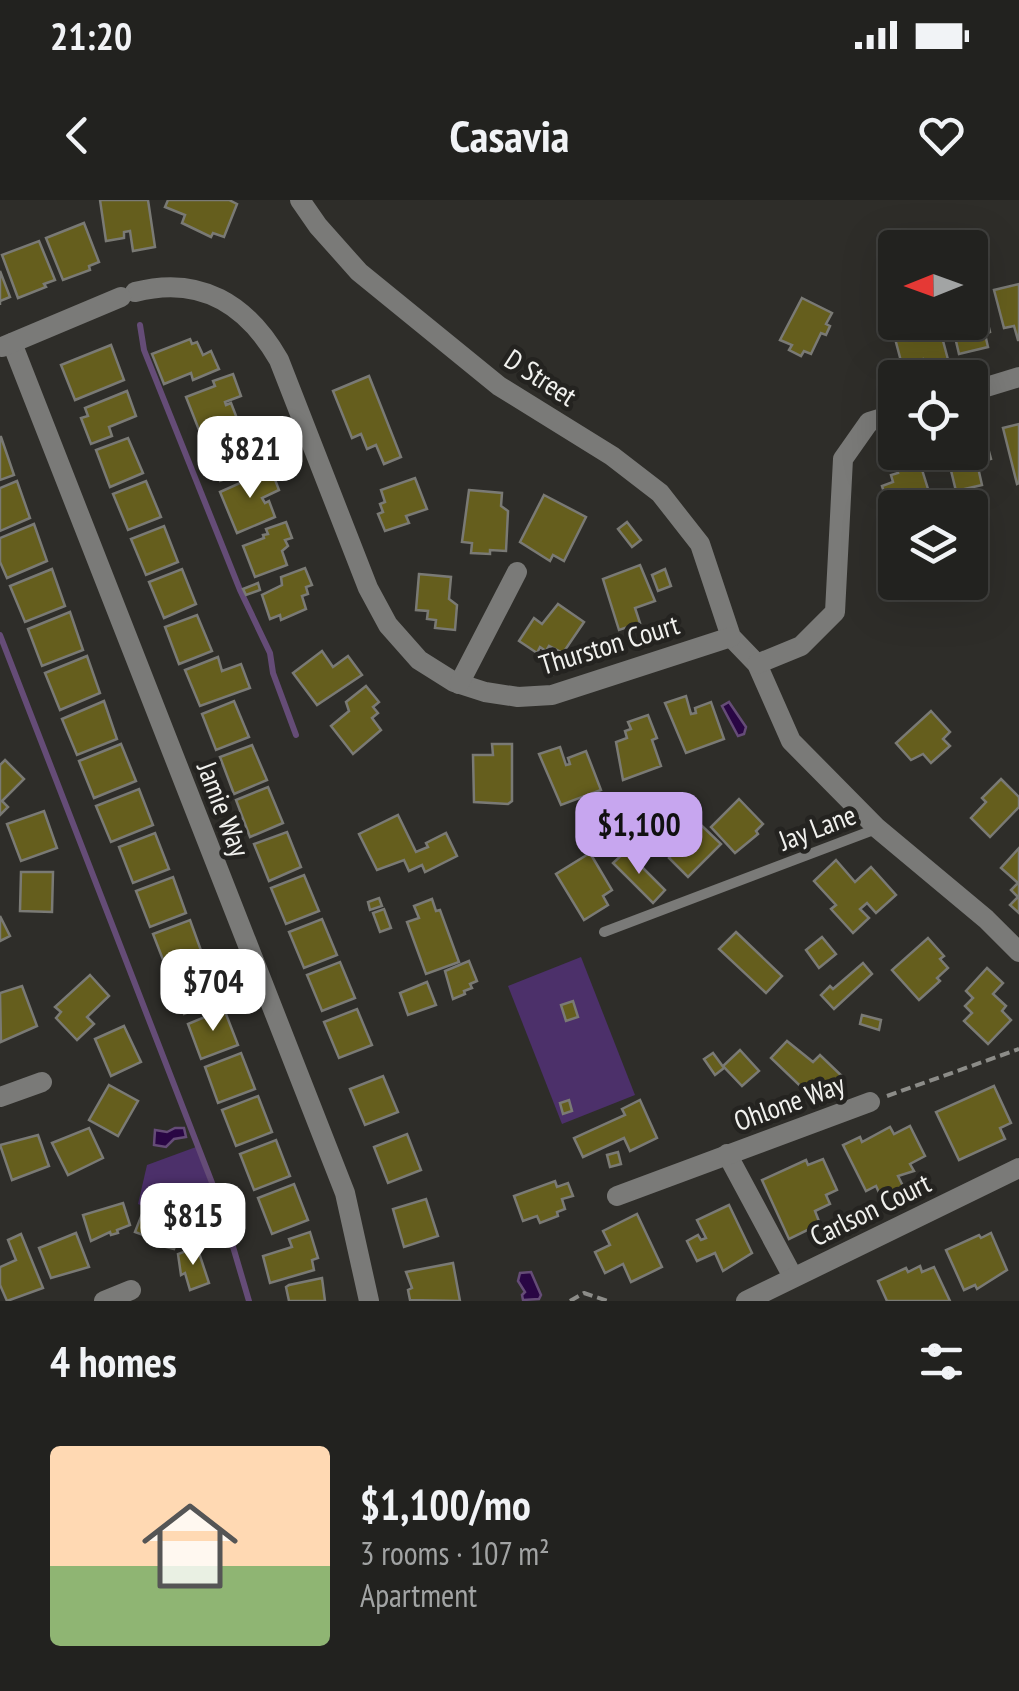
<!DOCTYPE html>
<meta charset="utf-8">
<style>
body{margin:0;font-family:"PT Sans Narrow",sans-serif;background:#2a2a28;color:#f1f3f6;height:100vh;display:flex;flex-direction:column;font-size:38px;white-space:nowrap}
*{box-sizing:border-box;margin:0}
p{font-size:32px;color:#a2a4a4}
.icon{flex:none;width:55px;height:55px;fill:none;stroke:currentColor;stroke-width:2;stroke-linecap:round;stroke-linejoin:round}
.map{position:relative;height:1101px;overflow:hidden}
.sheet{display:flex;flex-direction:column;background:#22221f;flex:1}
.sheet>*{flex:none}
.needle{width:65px;rotate:269deg}
.fabs{position:absolute;left:878px;top:30px;display:grid;gap:20px}
.fabs a{display:grid;place-items:center;width:110px;height:110px;border-radius:10px;background:#22221f;box-shadow:0 10px 40px #0002,0 0 0 2px #3f3f3d;font-size:50px}
.price{position:absolute;translate:-50% -85px;padding:0 22px;border-radius:20px;background:#fff;color:#222;font-size:32px;line-height:65px;filter:drop-shadow(0 2px 5px #0008)}
.price::after{content:'';position:absolute;left:50%;top:60px;width:30px;height:22px;margin-left:-15px;background:inherit;clip-path:polygon(0 0,100% 0,50% 100%)}
.price.on{background:#c7a6ef;color:#111}
ul{padding:0;list-style:none}
li{display:flex;align-items:center;gap:30px;height:250px;padding:0 50px}
li+li{border-top:2px solid #3f3f3d}
li span{display:grid;place-items:center;flex:none;width:280px;height:200px;border-radius:10px;color:#555}
li>.icon{margin-inline-start:auto}
span .icon{width:120px;height:120px;fill:#fffc;stroke-width:1}
li b{font-size:42px}
h2{display:flex;justify-content:space-between;align-items:center;height:120px;padding:0 50px;font-size:42px}
.status{display:flex;justify-content:space-between;align-items:center;height:70px;padding:0 50px;background:#22221f;direction:ltr}
.status svg{height:28px;fill:currentColor}
header{display:flex;justify-content:space-between;align-items:center;height:130px;padding:0 50px;background:#22221f;font-size:45px;font-weight:700}
.map>svg:first-child{display:block}
</style>
<div class="status"><b>21:20</b><svg viewBox="0 0 49 12"><path d="M0 12V9h3v3zM5 12V6h3v6zM10 12V3h3v9zM15 12V0h3v12zM26 1h20v11H26zM47 4h2v5h-2z"/></svg></div>
<header><svg class="icon" aria-label="back" viewBox="0 0 24 24"><path d="M15 5l-7 7 7 7"/></svg>Casavia<svg class="icon" aria-label="heart" viewBox="0 0 24 24"><path d="M12 20l-8-8c-3-5 5-10 8-4 3-6 11-1 8 4z"/></svg></header>
<div class="map">
<svg width="1019" height="1101" viewBox="0 0 1019 1101">
<rect width="100%" height="100%" fill="#2e2d29"/>
<g fill="#4c306a">
<path d="M581,757L635,895L562,924L508,786Z"/>
<path d="M196,947L219,1009L196,1030L138,1004L147,965Z"/>
</g>
<g fill="#290644" stroke="#654c77" stroke-width="2.5">
<path d="M729,502L746,527L744,534L738,536L722,506Z"/>
<path d="M175,928H184L186,937L174,939L166,947L154,945L155,930L167,932Z"/>
<path d="M531,1072L541,1095L539,1099L523,1100L522,1095L525,1092L518,1081L520,1073Z"/>
</g>
<g fill="none" stroke-linecap="round" stroke-linejoin="round">
<g stroke="#654c77" stroke-width="6">
<path d="M140,125L144,150L240,390L270,453L273,473L296,535"/>
<path d="M0,435L221,1006L249,1101"/>
</g>
</g>
<g fill="#655e1d" stroke="#7a7a75" stroke-width="2.5">
<path d="M100,0H148L155,47L133,51L130,31L124,32V38L106,41Z"/>
<path d="M168,0H229L237,4L224,37L213,33L211,37L182,23L185,15L165,7Z"/>
<path d="M84,23L99,62L89,66L90,70L63,80L46,38Z"/>
<path d="M39,41L55,80L44,84L46,87L18,98L2,55Z"/>
<path d="M0,71L10,97L0,101V105Z"/>
<path d="M1019,84V140H1018L1014,126L1004,128L994,90Z"/>
<path d="M981,94L990,132L985,134L988,147L959,154L952,124L970,122V96Z"/>
<path d="M802,98L832,113L826,124L830,126L826,135L821,133L811,154L804,151L801,156L789,150L792,145L780,140Z"/>
<path d="M907,122H938L950,167L927,173L923,159L902,165L892,127Z"/>
<path d="M190,139L192,144L197,142L203,155L211,151L219,169L193,180L191,173L164,184L152,154Z"/>
<path d="M111,145L124,180L75,200L61,165Z"/>
<path d="M233,174L241,196L225,202L226,205L231,203L238,221L201,235L186,197L215,186L213,181Z"/>
<path d="M369,176L401,257L384,264L376,245L367,249L361,234L352,238L333,191Z"/>
<path d="M127,191L136,216L109,227L112,236L91,244L81,218L88,216L85,208Z"/>
<path d="M254,222L260,240L254,242L257,250L248,253L254,268L220,281L207,248L229,240L234,236L232,231Z"/>
<path d="M1019,224V283L1017,284L1003,228Z"/>
<path d="M983,229L991,259L977,263L982,285L956,291L947,254L970,252V232Z"/>
<path d="M1,237L14,275L0,280V237Z"/>
<path d="M128,238L143,273L110,287L96,250Z"/>
<path d="M919,260L928,289L916,293L920,308H895L894,324L882,286L893,282L891,275L898,273L896,268Z"/>
<path d="M271,269L279,290L262,298L265,303L269,301L275,317L237,333L220,292Z"/>
<path d="M415,278L427,309L406,316L409,323L385,331L378,314L383,312L380,304L385,302L381,290Z"/>
<path d="M17,281L30,318L0,331V288Z"/>
<path d="M146,281L161,317L128,330L113,294Z"/>
<path d="M469,290L502,293L501,306L508,311L506,351L490,350V354L471,353L472,343L462,342Z"/>
<path d="M544,295L586,317L564,361L553,355L550,361L520,342Z"/>
<path d="M286,322L292,338L285,340L288,346L282,351L287,365L255,377L243,346L264,338L263,335L268,334L266,329Z"/>
<path d="M627,322L641,340L632,347L618,329Z"/>
<path d="M34,324L47,361L7,378L0,362V338Z"/>
<path d="M164,326L178,362L146,375L131,339Z"/>
<path d="M640,365L655,401L635,408L640,423L619,430L603,379Z"/>
<path d="M305,368L312,385L306,387L308,394L302,396L306,409L281,420L280,415L270,419L262,395L282,385L281,377Z"/>
<path d="M52,369L65,406L25,422L10,386Z"/>
<path d="M182,369L196,404L164,418L149,382Z"/>
<path d="M665,369L671,386L658,391L652,375Z"/>
<path d="M419,374L451,377L449,399L457,405L455,430L435,428L436,420L427,419L428,411L416,410Z"/>
<path d="M258,383L260,390L246,395L243,389Z"/>
<path d="M558,404L584,422L563,453L549,446L546,451L540,447L537,453L519,441L534,418L542,424Z"/>
<path d="M70,412L83,450L42,466L28,429Z"/>
<path d="M197,415L212,451L179,464L165,427Z"/>
<path d="M322,451L333,467L348,456L362,475L317,505L293,473Z"/>
<path d="M87,456L100,493L60,510L45,473Z"/>
<path d="M218,457L222,471L241,464L250,488L200,506L185,470Z"/>
<path d="M366,486L379,502L373,507L378,513L372,518L381,530L353,554L331,526L349,511L346,502Z"/>
<path d="M686,496L691,514L696,513L695,508L711,502L724,539L686,553L665,503Z"/>
<path d="M104,501L117,539L77,555L62,519Z"/>
<path d="M234,501L249,537L216,550L202,514Z"/>
<path d="M931,511L950,532L943,539L950,546L931,563L923,554L911,560L896,543Z"/>
<path d="M648,515L657,538L652,540L661,566L623,580L616,542L627,538L625,531L631,529L628,522Z"/>
<path d="M121,544L136,581L94,598L79,561Z"/>
<path d="M492,544H512V601L508,604L474,602L473,555H493Z"/>
<path d="M252,545L267,580L234,594L220,557Z"/>
<path d="M560,547L566,565L570,564L568,558L586,551L601,590L561,605L539,554Z"/>
<path d="M5,560L24,579L2,601L8,607L0,615V565Z"/>
<path d="M1001,579L1019,597V607L990,637L971,618L986,602L982,598Z"/>
<path d="M268,587L283,623L250,637L236,600Z"/>
<path d="M139,589L153,625L111,642L96,606Z"/>
<path d="M739,599L763,624L756,631L758,634L735,653L711,627Z"/>
<path d="M44,611L57,648L21,661L7,624Z"/>
<path d="M398,615L416,652L428,647L426,643L446,633L457,656L425,672L422,665L409,671L404,660L377,670L359,634Z"/>
<path d="M701,625L721,644L688,677L669,658Z"/>
<path d="M287,632L301,667L269,681L254,644Z"/>
<path d="M155,633L169,669L133,683L119,647Z"/>
<path d="M1019,648V713L1010,705L1018,697L1011,690L1018,683L1001,668Z"/>
<path d="M626,651L665,690L653,703L613,663Z"/>
<path d="M590,653L612,690L603,696L608,705L584,720L556,674Z"/>
<path d="M836,660L855,682L871,667L896,695L876,713L867,703L860,709L869,718L853,733L831,709L836,705L814,681Z"/>
<path d="M21,672H53L52,712L20,711Z"/>
<path d="M304,675L319,711L286,724L271,688Z"/>
<path d="M173,677L186,713L150,727L136,691Z"/>
<path d="M379,698L382,706L370,710L368,702Z"/>
<path d="M432,699L436,711L440,710L459,762L426,774L407,722L419,718L414,706Z"/>
<path d="M384,709L391,728L380,732L373,713Z"/>
<path d="M0,716L10,736L0,741Z"/>
<path d="M322,719L337,755L304,768L289,732Z"/>
<path d="M190,720L203,756L167,770L153,734Z"/>
<path d="M736,732L782,776L766,793L719,749Z"/>
<path d="M822,737L836,754L819,768L806,750Z"/>
<path d="M928,738L944,756L940,759L948,768L937,778L940,781L919,800L892,770Z"/>
<path d="M469,761L477,781L470,784L472,788L464,791L465,794L453,799L445,771Z"/>
<path d="M340,762L355,798L322,811L307,775Z"/>
<path d="M863,763L872,774L834,809L821,795L830,786L833,789Z"/>
<path d="M206,764L220,800L184,814L170,778Z"/>
<path d="M987,768L1003,783L993,794L1006,806L1002,811L1011,820L988,844L964,821L972,813L965,806L973,798L966,791Z"/>
<path d="M90,775L109,796L87,817L94,824L77,840L56,818L61,812L55,807Z"/>
<path d="M427,782L436,805L408,815L400,793Z"/>
<path d="M22,786L37,826L1,842L0,793Z"/>
<path d="M573,801L578,817L566,821L561,805Z"/>
<path d="M224,809L238,845L201,859L188,824Z"/>
<path d="M357,809L372,845L339,858L324,822Z"/>
<path d="M862,815L881,820L879,830L860,824Z"/>
<path d="M124,826L141,862L111,876L95,839Z"/>
<path d="M787,841L813,862L820,855L844,878L819,904L771,858Z"/>
<path d="M740,850L759,871L742,886L723,866Z"/>
<path d="M241,853L255,889L218,903L205,867Z"/>
<path d="M713,853L724,868L715,875L704,859Z"/>
<path d="M383,876L398,912L365,925L350,889Z"/>
<path d="M109,885L138,901L118,936L89,920Z"/>
<path d="M994,886L1011,923L1000,928L1005,939L959,960L936,912Z"/>
<path d="M258,896L272,932L236,946L222,910Z"/>
<path d="M569,900L572,911L563,914L560,903Z"/>
<path d="M640,900L657,938L630,951L624,938L583,957L574,938L625,915L622,909Z"/>
<path d="M910,926L925,956L910,964L914,971L898,976L903,986L881,997L876,986L866,991L843,945L860,937L862,942L890,927L894,934Z"/>
<path d="M89,928L103,958L68,975L52,943Z"/>
<path d="M407,934L421,970L388,983L374,947Z"/>
<path d="M38,935L49,966L12,980L0,945Z"/>
<path d="M276,940L290,976L254,990L240,954Z"/>
<path d="M618,952L621,964L610,967L607,955Z"/>
<path d="M823,959L837,990L826,995L830,1004L815,1011L820,1024L789,1039L762,980L806,960L808,965Z"/>
<path d="M555,981L557,987L568,983L573,996L562,999L565,1009L557,1012L558,1016L540,1023L537,1016L523,1021L514,996Z"/>
<path d="M294,984L308,1020L272,1034L258,998Z"/>
<path d="M426,999L438,1036L404,1047L393,1009Z"/>
<path d="M123,1003L130,1025L117,1030L118,1033L111,1035L110,1032L91,1041L83,1015Z"/>
<path d="M729,1005L752,1053L723,1071L715,1053L697,1061L687,1041L698,1035L701,1040L706,1038L697,1020Z"/>
<path d="M144,1009L183,1024L174,1049L150,1043L146,1036L135,1032Z"/>
<path d="M637,1014L662,1067L631,1082L623,1064L605,1073L595,1052L610,1045L603,1031Z"/>
<path d="M310,1032L318,1058L312,1060L314,1070L270,1083L263,1056L292,1047L289,1039Z"/>
<path d="M76,1033L89,1067L51,1078L39,1048Z"/>
<path d="M991,1033L1007,1070L977,1089L975,1085L964,1090L946,1050L979,1035L981,1038Z"/>
<path d="M21,1034L43,1088L7,1101L0,1085V1067L16,1060L8,1040Z"/>
<path d="M197,1047L209,1083L190,1090L185,1073L181,1075L178,1054Z"/>
<path d="M453,1063L460,1101L410,1100L408,1090L412,1088L406,1072Z"/>
<path d="M920,1066L922,1072L934,1067L950,1101H887L878,1081L906,1068L908,1072Z"/>
<path d="M322,1078L325,1101H289L286,1087L289,1085Z"/>
</g>
<g fill="none" stroke-linecap="round" stroke-linejoin="round">
<g stroke="#8c8c88" stroke-width="4" stroke-dasharray="10 5" stroke-linecap="butt">
<path d="M552,475L557,455"/>
<path d="M887,896L1019,849"/>
<path d="M570,1101L584,1093L608,1101"/>
</g>
<path stroke="#7a7a78" stroke-width="10" d="M604,732L876,629"/>
<g stroke="#7a7a78" stroke-width="20">
<path d="M300,0L318,26L359,72L499,186L612,256L660,293L700,344L731,437L757,464L791,541L877,628L986,719L1019,752"/>
<path d="M135,92C200,75 247,104 279,160L368,388L388,425L419,460L454,482L485,492L518,497L552,495L731,437"/>
<path d="M12,143L345,993L369,1101"/>
<path d="M2,147L121,97"/>
<path d="M970,192L1019,177"/>
<path d="M757,464L801,446L835,412L843,259L869,222L895,214"/>
<path d="M459,484L517,372"/>
<path d="M0,897L42,882"/>
<path d="M727,954L793,1077"/>
<path d="M617,996L870,902"/>
<path d="M104,1101L131,1090"/>
<path d="M746,1101L1019,968"/>
</g>
</g>
<g text-anchor="middle" dominant-baseline="central" stroke-width="9" stroke-linejoin="round" paint-order="stroke">
<g font-size="28" fill="#f1f1ee" stroke="#242320">
<text transform="translate(541 177) rotate(33)">D Street</text>
<text transform="translate(609 444) rotate(-17)">Thurston Court</text>
<text transform="translate(224 609) rotate(69)">Jamie Way</text>
<text transform="translate(817 627) rotate(-21)">Jay Lane</text>
<text transform="translate(789 902) rotate(-20)">Ohlone Way</text>
<text transform="translate(870 1009) rotate(-26)">Carlson Court</text>
</g>
</g>
</svg>
<div class="fabs">
<a><svg class="needle" viewBox="-14 -14 28 28"><path d="M0-13l5 13h-10z" fill="#e53935"/><path d="M0 13l5-13h-10z" fill="#a2a4a4"/></svg></a>
<a><svg class="icon" aria-label="locate" viewBox="0 0 24 24"><circle cx="12" cy="12" r="6"/><path d="M12 2v4M12 18v4M2 12h4M18 12h4"/></svg></a>
<a><svg class="icon" aria-label="layers" viewBox="0 0 24 24"><path d="M12 4l9 5-9 5-9-5zM3 14l9 5 9-5"/></svg></a>
</div>
<b class="price" style="left:250px;top:301px">$821</b>
<b class="price on" style="left:639px;top:677px">$1,100</b>
<b class="price" style="left:213px;top:834px">$704</b>
<b class="price" style="left:193px;top:1068px">$815</b>
</div>
<section class="sheet">
<h2>4 homes<svg class="icon" aria-label="filters" viewBox="0 0 24 24"><path d="M4 7h16M4 17h16"/><circle cx="9" cy="7" r="2"/><circle cx="15" cy="17" r="2"/></svg></h2>
<ul>
<li><span style="background:linear-gradient(#ffd9b3 60%,#8fb573 0)"><svg class="icon" aria-label="home" viewBox="0 0 24 24"><path d="M3 11l9-7 9 7M6 9v11h12V9"/></svg></span><div><b>$1,100/mo</b><p>3 rooms · 107 m²</p><p>Apartment</p></div></li>
</ul>
</section>
